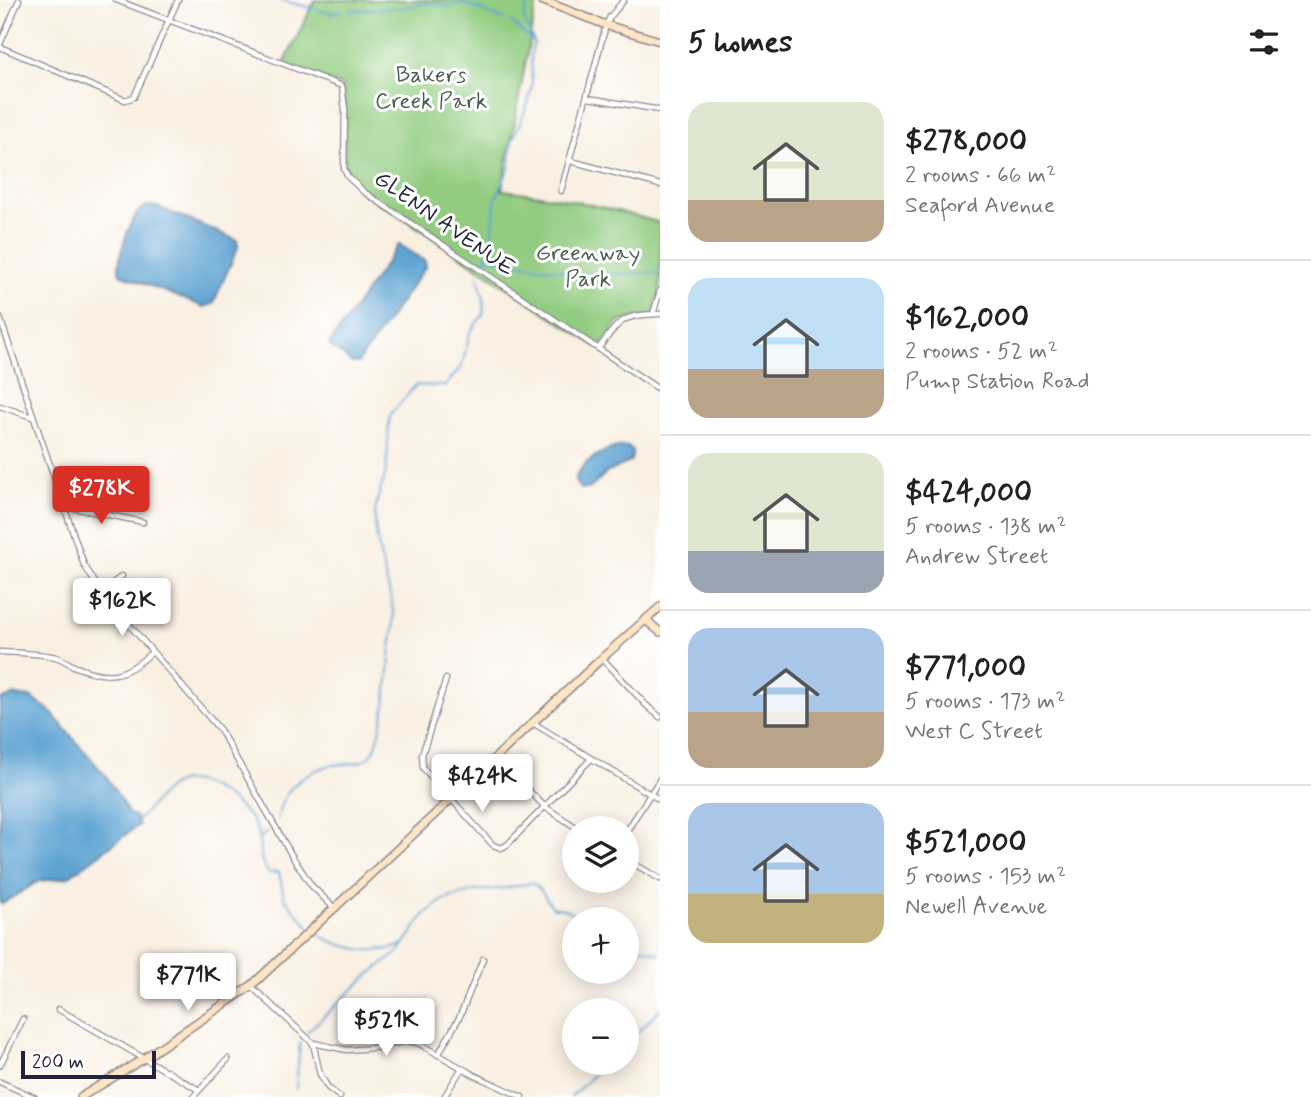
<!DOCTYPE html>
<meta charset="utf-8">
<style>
body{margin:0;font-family:Mynerve,sans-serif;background:#f6f6f6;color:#202124;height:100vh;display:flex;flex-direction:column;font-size:26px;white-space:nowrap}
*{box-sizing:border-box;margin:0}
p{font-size:23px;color:#757577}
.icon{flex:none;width:38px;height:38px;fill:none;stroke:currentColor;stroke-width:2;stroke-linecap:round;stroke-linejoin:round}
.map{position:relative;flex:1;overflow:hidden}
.side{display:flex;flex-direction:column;background:#fff;width:651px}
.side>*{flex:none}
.controls{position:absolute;left:562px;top:816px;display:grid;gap:14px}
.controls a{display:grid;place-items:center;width:77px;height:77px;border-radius:50%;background:#fff;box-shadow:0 4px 18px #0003;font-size:35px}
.scale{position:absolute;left:21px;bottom:18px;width:135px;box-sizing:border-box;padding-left:7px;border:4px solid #22223b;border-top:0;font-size:19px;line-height:24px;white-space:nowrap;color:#22223b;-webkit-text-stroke:5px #fff;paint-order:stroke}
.price{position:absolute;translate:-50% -60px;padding:0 16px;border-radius:7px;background:#fff;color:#222;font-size:23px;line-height:46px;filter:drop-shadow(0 2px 4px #0008)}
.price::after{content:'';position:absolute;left:50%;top:42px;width:21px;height:16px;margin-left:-10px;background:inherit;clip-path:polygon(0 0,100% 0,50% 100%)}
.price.on{background:#d93025;color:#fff}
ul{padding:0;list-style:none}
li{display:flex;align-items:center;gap:21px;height:175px;padding:0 28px}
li+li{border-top:2px solid #e0e0e0}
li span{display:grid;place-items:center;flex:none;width:196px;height:140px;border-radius:21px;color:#555}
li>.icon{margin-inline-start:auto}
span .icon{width:84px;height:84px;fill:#fffc;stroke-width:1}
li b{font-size:30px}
h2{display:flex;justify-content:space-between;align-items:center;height:84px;padding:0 28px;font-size:30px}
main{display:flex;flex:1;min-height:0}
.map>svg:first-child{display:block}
</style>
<main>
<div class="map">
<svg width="660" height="1097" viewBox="0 0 660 1097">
<rect width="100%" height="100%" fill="#fff"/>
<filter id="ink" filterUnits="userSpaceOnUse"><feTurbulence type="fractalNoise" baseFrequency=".0143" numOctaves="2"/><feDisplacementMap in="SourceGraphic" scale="14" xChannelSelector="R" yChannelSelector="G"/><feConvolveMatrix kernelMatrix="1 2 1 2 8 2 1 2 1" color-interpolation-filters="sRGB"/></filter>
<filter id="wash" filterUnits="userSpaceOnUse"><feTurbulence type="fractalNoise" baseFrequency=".00686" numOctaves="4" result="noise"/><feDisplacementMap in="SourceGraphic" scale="28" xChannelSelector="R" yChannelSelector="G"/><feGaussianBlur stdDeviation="1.57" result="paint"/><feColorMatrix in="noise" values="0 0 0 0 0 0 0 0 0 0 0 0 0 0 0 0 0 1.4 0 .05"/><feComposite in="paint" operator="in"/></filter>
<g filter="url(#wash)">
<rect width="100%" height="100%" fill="#f9f0e2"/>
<path fill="#92cc80" stroke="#5a775e" stroke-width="2" d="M315,0H537L502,190C557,196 608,207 660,223V291L653,314L619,322L599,348L364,192L348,177L344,169L345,110L342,86L284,64Z"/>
<g fill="#5ca2d2" stroke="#3f6286" stroke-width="2">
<path d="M149,206L158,207L237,240L238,247L213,304L204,307L120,274C115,263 130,220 139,211C142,207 144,207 149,206Z"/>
<path d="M399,244L425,261L426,266L358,363H352L329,345L330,343Z"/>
<path d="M624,446L630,448L633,451L631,461L606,473L589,489H581L575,482C578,463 605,448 624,446Z"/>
<path d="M15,695L30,697L49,710L107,777L129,814L135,816L139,825L68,877L39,881L2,904L0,903V700Z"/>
</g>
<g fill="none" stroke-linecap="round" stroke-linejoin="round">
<g stroke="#5ca2d2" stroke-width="2">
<path d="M280,0L331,13L342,11"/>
<path d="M349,10L398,8L430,3L448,6L463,3L505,20"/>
<path d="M511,22L533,42"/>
<path d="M488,258L570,272L606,275L652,272L660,273"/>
<path d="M483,264L492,244L495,201L510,165L511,144L528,103L532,86L531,55L534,42L524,18L529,2"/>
<path d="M391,414L416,385L445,386L462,366L470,332L483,315L484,299L478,276"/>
<path d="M278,819C279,794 302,773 325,767C342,761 369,769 376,746C385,718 388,687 390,657C391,640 396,627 393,610C388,580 376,551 375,521C374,504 381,490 385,475C389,460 387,433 390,416"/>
<path d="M138,820C150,809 162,790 177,783C200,772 247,807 256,828C262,842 257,862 269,873L279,872L284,898L311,929"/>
<path d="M260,838L268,831"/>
<path d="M315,932C338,948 377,957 404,944"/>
<path d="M626,942L660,954"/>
<path d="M307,1032L371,973L398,953L425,914L443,900L474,891L506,888L532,883L540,889L552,907L567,910L583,919"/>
<path d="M626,1045L660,1009"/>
<path d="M296,1089L300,1043"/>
<path d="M571,1097L606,1062"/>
</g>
</g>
</g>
<g filter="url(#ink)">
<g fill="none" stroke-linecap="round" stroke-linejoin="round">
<defs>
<g id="street">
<path d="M116,0L342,86L345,110L344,169L348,177L364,192L660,390"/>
<path d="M0,44L19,0"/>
<path d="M0,47L125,100L134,97L178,0"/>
<path d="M588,98L660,110"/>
<path d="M571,161L660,185"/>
<path d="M561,191L606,25L610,17L624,0"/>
<path d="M653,314L660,291"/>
<path d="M0,318L84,565L101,592L220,730L292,856L311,885L334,908"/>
<path d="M599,348C621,319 622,315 660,314"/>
<path d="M0,406L32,417"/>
<path d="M64,506L143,522"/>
<path d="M101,592L122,576"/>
<path d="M0,652C18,653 38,653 56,657C63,659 69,664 76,667C109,680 125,677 151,653"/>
<path d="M602,658L647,706L660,717"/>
<path d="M446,679L422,755L423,768L493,845L501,848L507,845L591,759"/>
<path d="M533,723L660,800"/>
<path d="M496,757L545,807L577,828"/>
<path d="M626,832L660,779"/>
<path d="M626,859L660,879"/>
<path d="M251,986L313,1043L320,1074L328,1088L340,1097"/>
<path d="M58,1009L199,1090"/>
<path d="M313,1043L347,1050L373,1048L407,1041L418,1043L474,1075L522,1097"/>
<path d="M438,1055L460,1016L483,959"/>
<path d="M0,1065L23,1019"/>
<path d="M0,1082L34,1097"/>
<path d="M193,1097L228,1059"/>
<path d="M444,1097L462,1068"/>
</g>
<g id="secondary">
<path d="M541,0L606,25L660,41"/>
<path d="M646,620L660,632"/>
<path d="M81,1097L143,1059L251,986L602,658L660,607"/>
</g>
</defs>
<use href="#street" stroke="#8e898e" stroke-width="7"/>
<use href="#secondary" stroke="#8e898e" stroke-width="10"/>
<use href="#street" stroke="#fff" stroke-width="4.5"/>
<use href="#secondary" stroke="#fde5c5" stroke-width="7"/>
</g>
</g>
<g text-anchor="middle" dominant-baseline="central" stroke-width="6" stroke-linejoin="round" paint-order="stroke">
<g font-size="23" fill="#495e53" stroke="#fff">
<text x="431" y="76">Bakers<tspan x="431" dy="26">Creek Park</tspan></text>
<text x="588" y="254">Greenway<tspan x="588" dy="26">Park</tspan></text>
</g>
<g font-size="23" fill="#22223b" stroke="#fff">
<text transform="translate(444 224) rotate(35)">GLENN AVENUE</text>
</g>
</g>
</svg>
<div class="controls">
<a><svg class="icon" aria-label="layers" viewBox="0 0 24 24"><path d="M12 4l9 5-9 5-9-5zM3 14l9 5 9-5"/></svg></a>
<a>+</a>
<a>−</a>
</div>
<div class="scale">200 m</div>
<b class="price on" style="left:101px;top:526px">$278K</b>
<b class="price" style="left:122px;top:638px">$162K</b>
<b class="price" style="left:482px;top:814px">$424K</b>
<b class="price" style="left:188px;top:1013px">$771K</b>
<b class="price" style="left:386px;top:1058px">$521K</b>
</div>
<section class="side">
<h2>5 homes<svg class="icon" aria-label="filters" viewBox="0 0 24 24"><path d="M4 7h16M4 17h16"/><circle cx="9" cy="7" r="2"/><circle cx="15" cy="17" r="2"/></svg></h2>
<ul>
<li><span style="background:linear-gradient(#dfe7d0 70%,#b9a48a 0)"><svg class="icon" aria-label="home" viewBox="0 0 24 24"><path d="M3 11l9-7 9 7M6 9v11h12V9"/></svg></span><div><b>$278,000</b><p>2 rooms · 66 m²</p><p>Seaford Avenue</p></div></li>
<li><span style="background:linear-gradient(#bfe0f5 65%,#b9a48a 0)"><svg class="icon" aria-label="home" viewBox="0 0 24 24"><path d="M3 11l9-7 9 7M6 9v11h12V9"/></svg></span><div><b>$162,000</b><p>2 rooms · 52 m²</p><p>Pump Station Road</p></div></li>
<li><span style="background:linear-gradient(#dfe7d0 70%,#9aa5b1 0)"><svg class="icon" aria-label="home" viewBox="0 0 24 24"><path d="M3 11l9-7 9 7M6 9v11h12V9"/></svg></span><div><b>$424,000</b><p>5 rooms · 138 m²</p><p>Andrew Street</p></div></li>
<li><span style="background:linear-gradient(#a9c7e8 60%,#b9a48a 0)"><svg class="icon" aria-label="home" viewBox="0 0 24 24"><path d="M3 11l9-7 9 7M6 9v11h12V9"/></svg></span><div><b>$771,000</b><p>5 rooms · 173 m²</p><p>West C Street</p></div></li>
<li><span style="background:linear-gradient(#a9c7e8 65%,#c2b280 0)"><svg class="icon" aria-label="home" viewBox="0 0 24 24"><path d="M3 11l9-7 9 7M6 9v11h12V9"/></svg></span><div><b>$521,000</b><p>5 rooms · 153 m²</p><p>Newell Avenue</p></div></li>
</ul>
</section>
</main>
